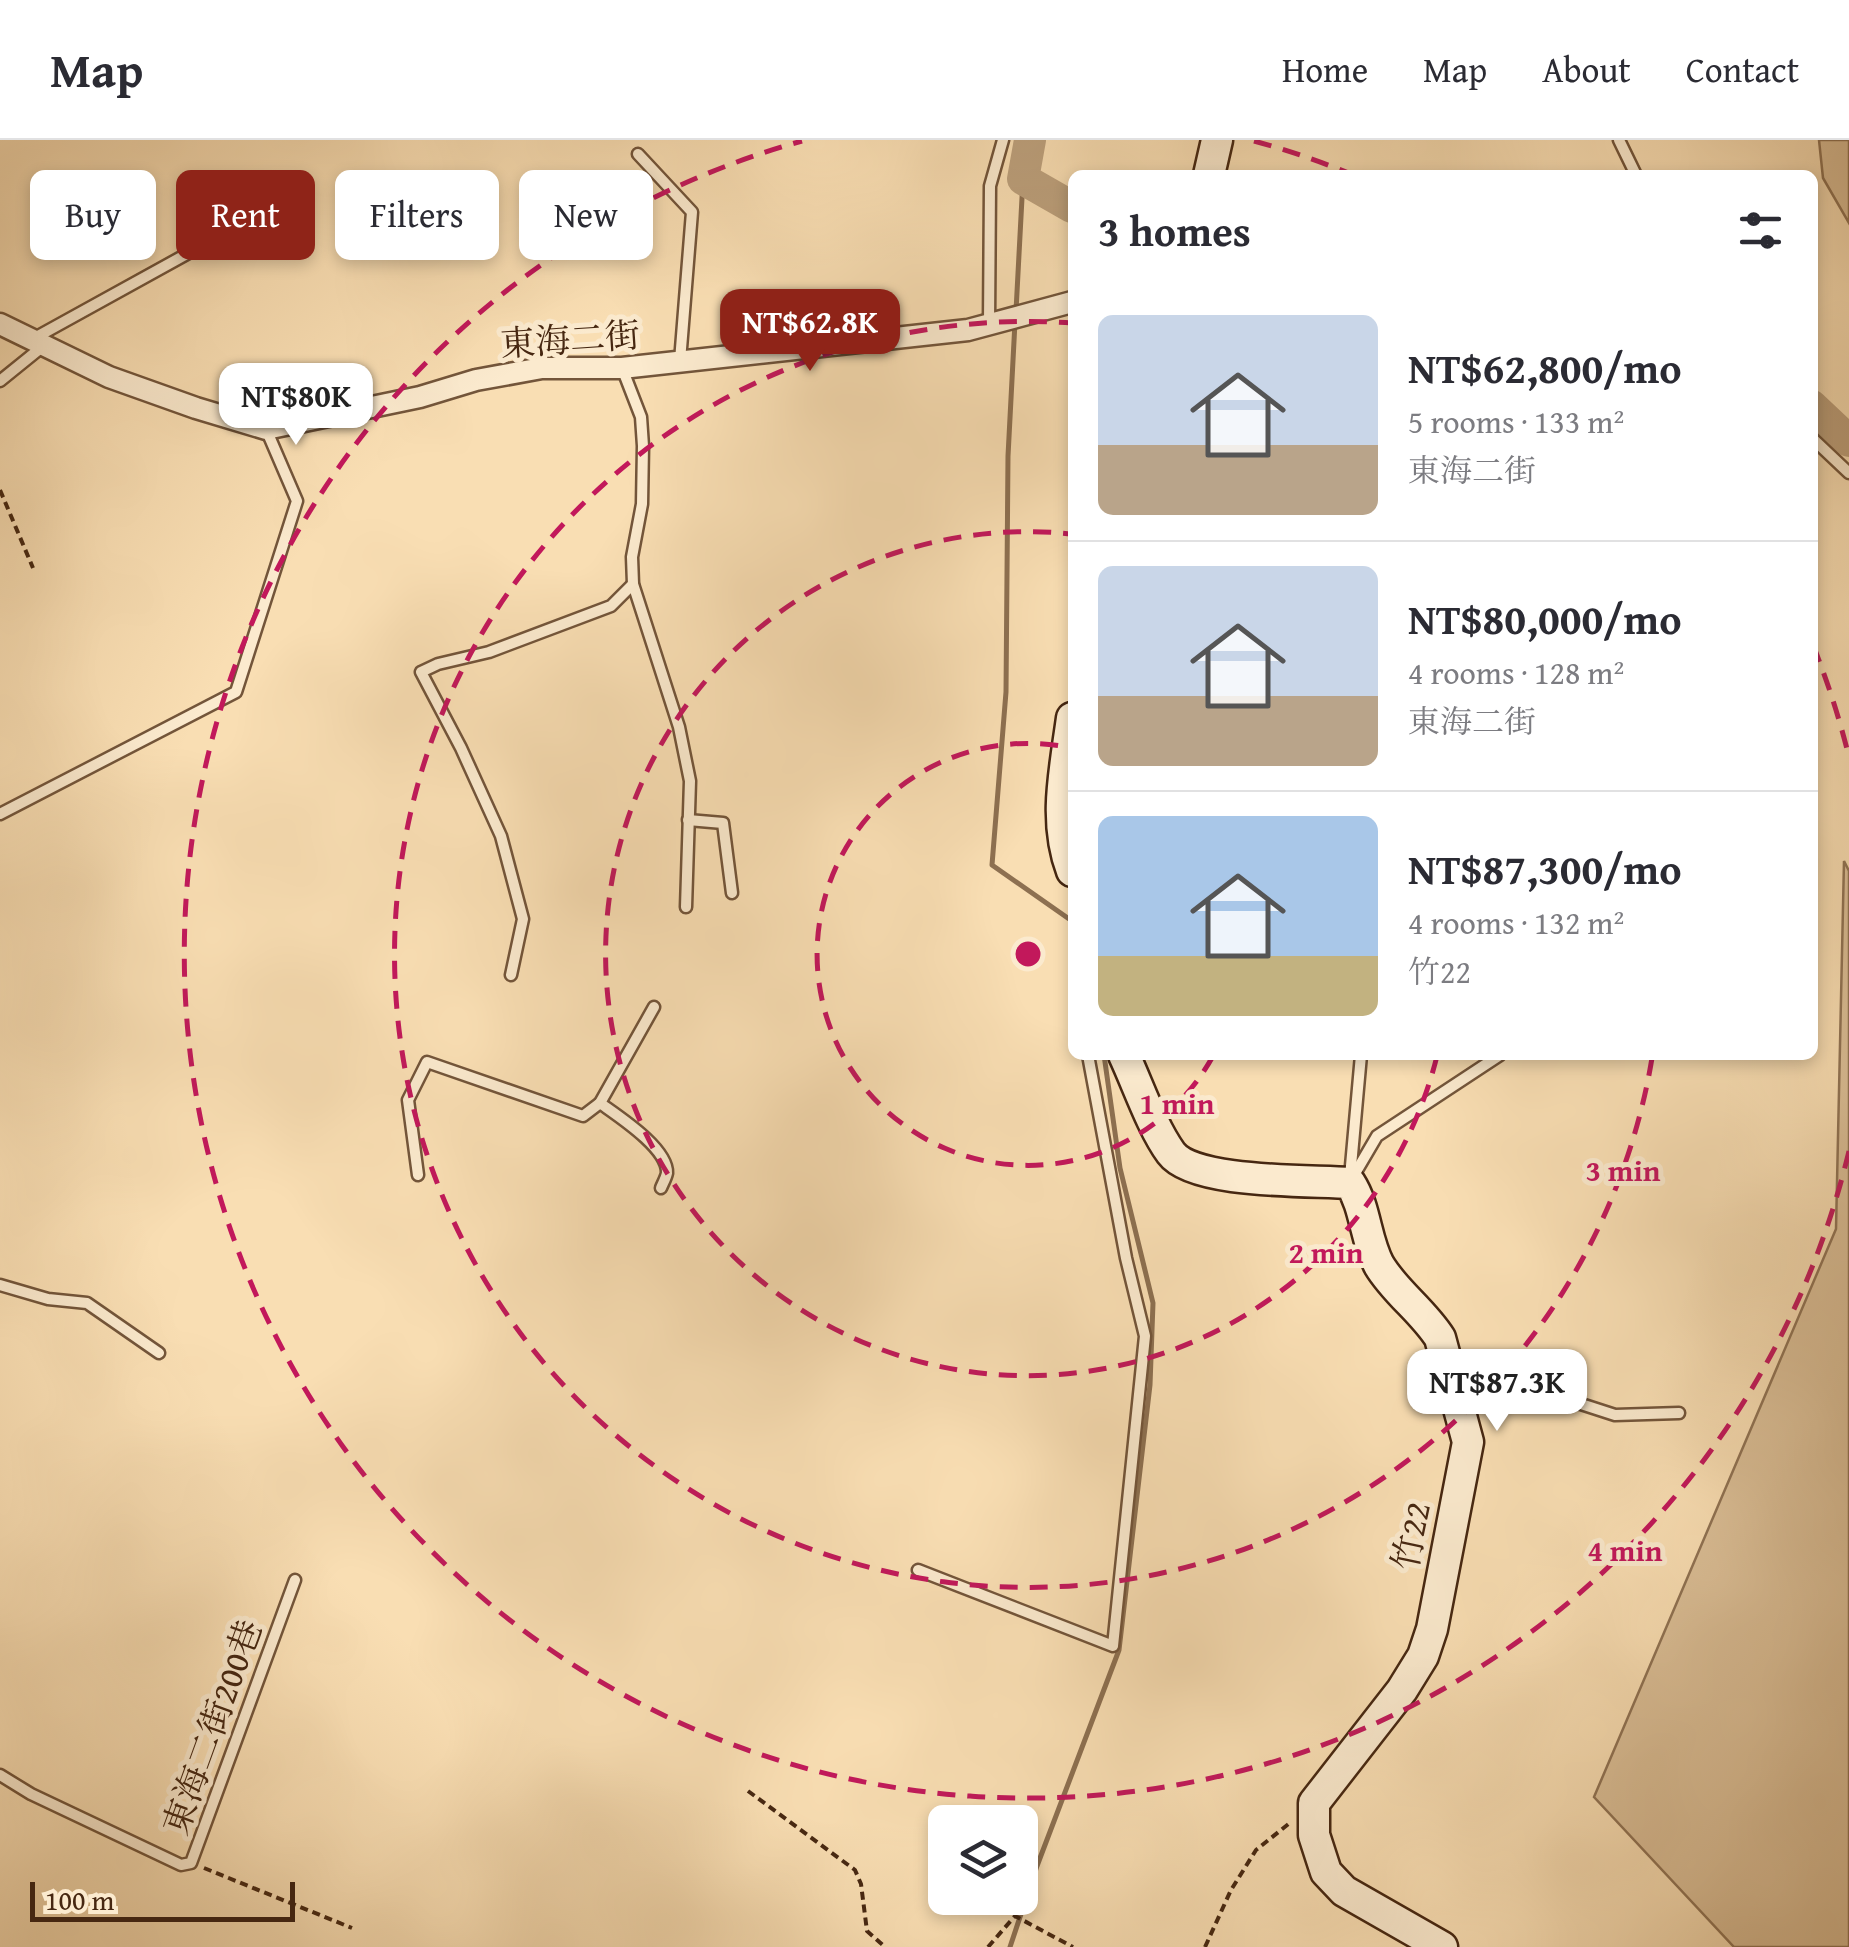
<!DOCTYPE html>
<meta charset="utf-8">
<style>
body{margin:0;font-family:"Gentium Book Plus","Noto Serif TC",serif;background:#f2f2f3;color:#2b2b33;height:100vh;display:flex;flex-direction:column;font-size:38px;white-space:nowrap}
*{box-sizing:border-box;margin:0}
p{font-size:32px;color:#7c7c81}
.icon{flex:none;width:55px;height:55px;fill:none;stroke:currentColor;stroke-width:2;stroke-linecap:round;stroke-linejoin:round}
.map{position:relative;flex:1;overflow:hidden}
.details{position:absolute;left:1068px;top:30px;width:750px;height:890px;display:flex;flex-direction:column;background:#fff;border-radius:15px;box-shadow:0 5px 15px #0003}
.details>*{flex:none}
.hud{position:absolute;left:30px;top:30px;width:888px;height:90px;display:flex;gap:20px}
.controls{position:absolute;left:928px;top:1665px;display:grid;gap:20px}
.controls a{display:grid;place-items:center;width:110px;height:110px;border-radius:15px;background:#fff;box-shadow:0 5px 15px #0003;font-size:50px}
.scale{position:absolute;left:30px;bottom:25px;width:265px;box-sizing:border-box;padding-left:10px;border:5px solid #462711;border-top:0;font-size:28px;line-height:35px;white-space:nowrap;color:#462711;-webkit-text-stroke:8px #fbeace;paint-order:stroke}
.price{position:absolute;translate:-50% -85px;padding:0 22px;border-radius:20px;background:#fff;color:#222;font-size:32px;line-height:65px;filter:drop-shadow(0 2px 5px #0008)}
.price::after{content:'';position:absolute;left:50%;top:60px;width:30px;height:22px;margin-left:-15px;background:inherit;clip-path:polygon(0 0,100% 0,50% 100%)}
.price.current{background:#8f2418;color:#fff}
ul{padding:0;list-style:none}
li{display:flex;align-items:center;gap:30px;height:250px;padding:0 30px}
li+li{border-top:2px solid #e1e1e2}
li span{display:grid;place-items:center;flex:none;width:280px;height:200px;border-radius:15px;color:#555}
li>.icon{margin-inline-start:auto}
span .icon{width:120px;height:120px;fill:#fffc;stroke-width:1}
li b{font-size:42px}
h2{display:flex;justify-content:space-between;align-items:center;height:120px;padding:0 30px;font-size:42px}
.pill{padding:0 35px;border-radius:15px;background:#fff;box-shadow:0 5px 15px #0003;font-size:35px;line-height:90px}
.pill.current{background:#8f2418;color:#fff}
header{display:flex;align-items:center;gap:60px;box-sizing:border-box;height:140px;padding:0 50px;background:#fff;border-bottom:2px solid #e1e1e2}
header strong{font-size:48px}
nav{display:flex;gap:55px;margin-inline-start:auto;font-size:35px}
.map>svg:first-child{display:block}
</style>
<header>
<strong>Map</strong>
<nav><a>Home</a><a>Map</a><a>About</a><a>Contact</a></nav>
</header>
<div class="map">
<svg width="1849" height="1807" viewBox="0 0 1849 1807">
<rect width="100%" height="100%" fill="#f9deb3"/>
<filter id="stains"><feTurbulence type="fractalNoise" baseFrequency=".002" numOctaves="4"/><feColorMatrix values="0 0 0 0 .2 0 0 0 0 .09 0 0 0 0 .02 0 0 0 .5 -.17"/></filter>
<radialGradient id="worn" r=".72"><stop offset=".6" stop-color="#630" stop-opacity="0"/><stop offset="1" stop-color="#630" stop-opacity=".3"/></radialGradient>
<g fill="#dbbf97" stroke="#907354" stroke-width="2.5">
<path d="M1819,0H1849V83L1823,38Z"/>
<path d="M1844,721L1849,731V1807H1734L1594,1657L1836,1089Z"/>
</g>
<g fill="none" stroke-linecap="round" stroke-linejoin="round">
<g stroke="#8d7051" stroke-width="5">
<path d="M1016,171L1023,39"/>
<path d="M1015,182L1008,316L1006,552L992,725L1072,781"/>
<path d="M1010,1807L1037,1726L1119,1510L1150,1245L1153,1163L1120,1028L1104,915"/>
</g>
<g stroke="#bca07c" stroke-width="32">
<path d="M1030,0L1023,39L1072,67"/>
<path d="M1812,266L1849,301"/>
</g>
<defs>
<g id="lane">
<path d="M1619,0L1636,35"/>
<path d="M638,14L692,72L680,221"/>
<path d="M989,184L990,46L1003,0"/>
<path d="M31,200L234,88"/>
<path d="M622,228L641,277L643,306L642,364L632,417L633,444L679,587L690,641L686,767"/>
<path d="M0,241L42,207"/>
<path d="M1812,298L1849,333"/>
<path d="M0,674L236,552L297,361L266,289"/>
<path d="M688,680L723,683L732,753"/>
<path d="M511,835L523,779L501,696L461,608L421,532L438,524L489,512L611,466L633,444"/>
<path d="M600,963C618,976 668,1008 667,1033C666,1038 663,1043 661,1048"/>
<path d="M418,1035L408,960L427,922L583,976L600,963L654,867"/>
<path d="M1350,1037L1361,915"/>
<path d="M1350,1042L1377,996L1500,915"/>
<path d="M0,1145L48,1159L87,1163L159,1213"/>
<path d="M1460,1248L1581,1264L1615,1275L1679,1273"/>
<path d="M918,1430L1113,1506L1145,1196L1126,1118L1088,915"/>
<path d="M0,1635L31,1654L181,1725L191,1723L295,1440"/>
</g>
<path id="street" d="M0,184L109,237L196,268L266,289L420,257L476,240L542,228H622L968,190L1072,162"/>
<g id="secondary">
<path d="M1209,35L1217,0"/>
<path d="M1072,578C1065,630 1053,681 1072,731"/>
<path d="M1124,915C1138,945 1152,987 1171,1013C1194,1044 1309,1040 1350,1043C1366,1068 1365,1099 1379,1125C1395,1152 1423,1171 1440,1198L1468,1302L1432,1489L1423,1516L1402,1550L1314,1663V1695L1326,1732L1344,1751L1442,1807"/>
</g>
</defs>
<use href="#lane" stroke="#73553a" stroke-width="15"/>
<use href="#street" stroke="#73553a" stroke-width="25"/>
<use href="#secondary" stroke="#462711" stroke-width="35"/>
<g stroke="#462711" stroke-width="4" stroke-dasharray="8 5" stroke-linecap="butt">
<path d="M0,350L33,428"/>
<path d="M748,1651L855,1730L861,1744L867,1791L885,1807"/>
<path d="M204,1728L352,1788"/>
<path d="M988,1807L1015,1776L1073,1807"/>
<path d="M1205,1807L1231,1750L1256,1710L1291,1682"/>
</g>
<use href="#lane" stroke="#fbeace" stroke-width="10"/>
<use href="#street" stroke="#fbeace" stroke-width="20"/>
<use href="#secondary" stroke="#fbeace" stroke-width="30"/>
</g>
<g fill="none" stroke="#c2185b" stroke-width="5" stroke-dasharray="18 12">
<path d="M1213 916A211 211 0 1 1 1072 608"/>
<path d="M1437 916A422 422 0 1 1 1072 394"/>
<path d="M1652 918A633 633 0 1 1 1072 183"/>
<path d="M1849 1011A844 844 0 1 1 802 1M1254 1A844 844 0 0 1 1351 34M1813 505A844 844 0 0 1 1849 617"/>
</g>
<g text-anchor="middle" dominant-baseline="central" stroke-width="10" stroke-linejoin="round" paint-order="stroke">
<g font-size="35" fill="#462711" stroke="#fbeace">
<text transform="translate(570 199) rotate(-4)">東海二街</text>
<text transform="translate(1411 1396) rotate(-78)">竹22</text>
<text transform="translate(212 1587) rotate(-70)">東海二街200巷</text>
</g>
</g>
<circle cx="1028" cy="814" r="15" fill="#c2185b" stroke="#fbeace" stroke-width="5"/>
<g font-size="30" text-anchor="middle" font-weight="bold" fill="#c2185b" stroke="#fbeace" stroke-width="10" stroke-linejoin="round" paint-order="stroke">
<text x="1177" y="974">1 min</text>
<text x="1623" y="1041">3 min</text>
<text x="1326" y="1123">2 min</text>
<text x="1625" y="1421">4 min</text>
</g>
<rect width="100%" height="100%" filter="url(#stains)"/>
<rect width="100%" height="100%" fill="url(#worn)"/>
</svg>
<div class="controls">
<a><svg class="icon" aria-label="layers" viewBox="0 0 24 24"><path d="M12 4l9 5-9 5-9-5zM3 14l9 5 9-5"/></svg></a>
</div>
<div class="scale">100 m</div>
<b class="price current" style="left:810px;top:234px">NT$62.8K</b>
<b class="price" style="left:296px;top:308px">NT$80K</b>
<b class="price" style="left:1497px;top:1294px">NT$87.3K</b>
<div class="hud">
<a class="pill">Buy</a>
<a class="pill current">Rent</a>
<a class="pill">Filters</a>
<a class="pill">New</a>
</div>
<section class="details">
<h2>3 homes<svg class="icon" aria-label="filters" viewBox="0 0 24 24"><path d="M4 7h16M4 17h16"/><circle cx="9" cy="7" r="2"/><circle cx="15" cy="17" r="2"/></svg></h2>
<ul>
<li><span style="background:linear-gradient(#c9d6e8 65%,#b9a48a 0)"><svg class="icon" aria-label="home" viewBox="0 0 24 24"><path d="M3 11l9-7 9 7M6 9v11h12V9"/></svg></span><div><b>NT$62,800/mo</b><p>5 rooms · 133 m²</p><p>東海二街</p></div></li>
<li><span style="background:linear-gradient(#c9d6e8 65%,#b9a48a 0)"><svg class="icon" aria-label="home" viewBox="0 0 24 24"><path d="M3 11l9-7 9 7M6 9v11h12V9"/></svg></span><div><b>NT$80,000/mo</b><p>4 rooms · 128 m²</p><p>東海二街</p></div></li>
<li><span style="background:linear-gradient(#a9c7e8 70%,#c2b280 0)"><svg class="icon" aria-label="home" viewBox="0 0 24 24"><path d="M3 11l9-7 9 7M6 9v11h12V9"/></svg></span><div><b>NT$87,300/mo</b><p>4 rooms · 132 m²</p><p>竹22</p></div></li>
</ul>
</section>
</div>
